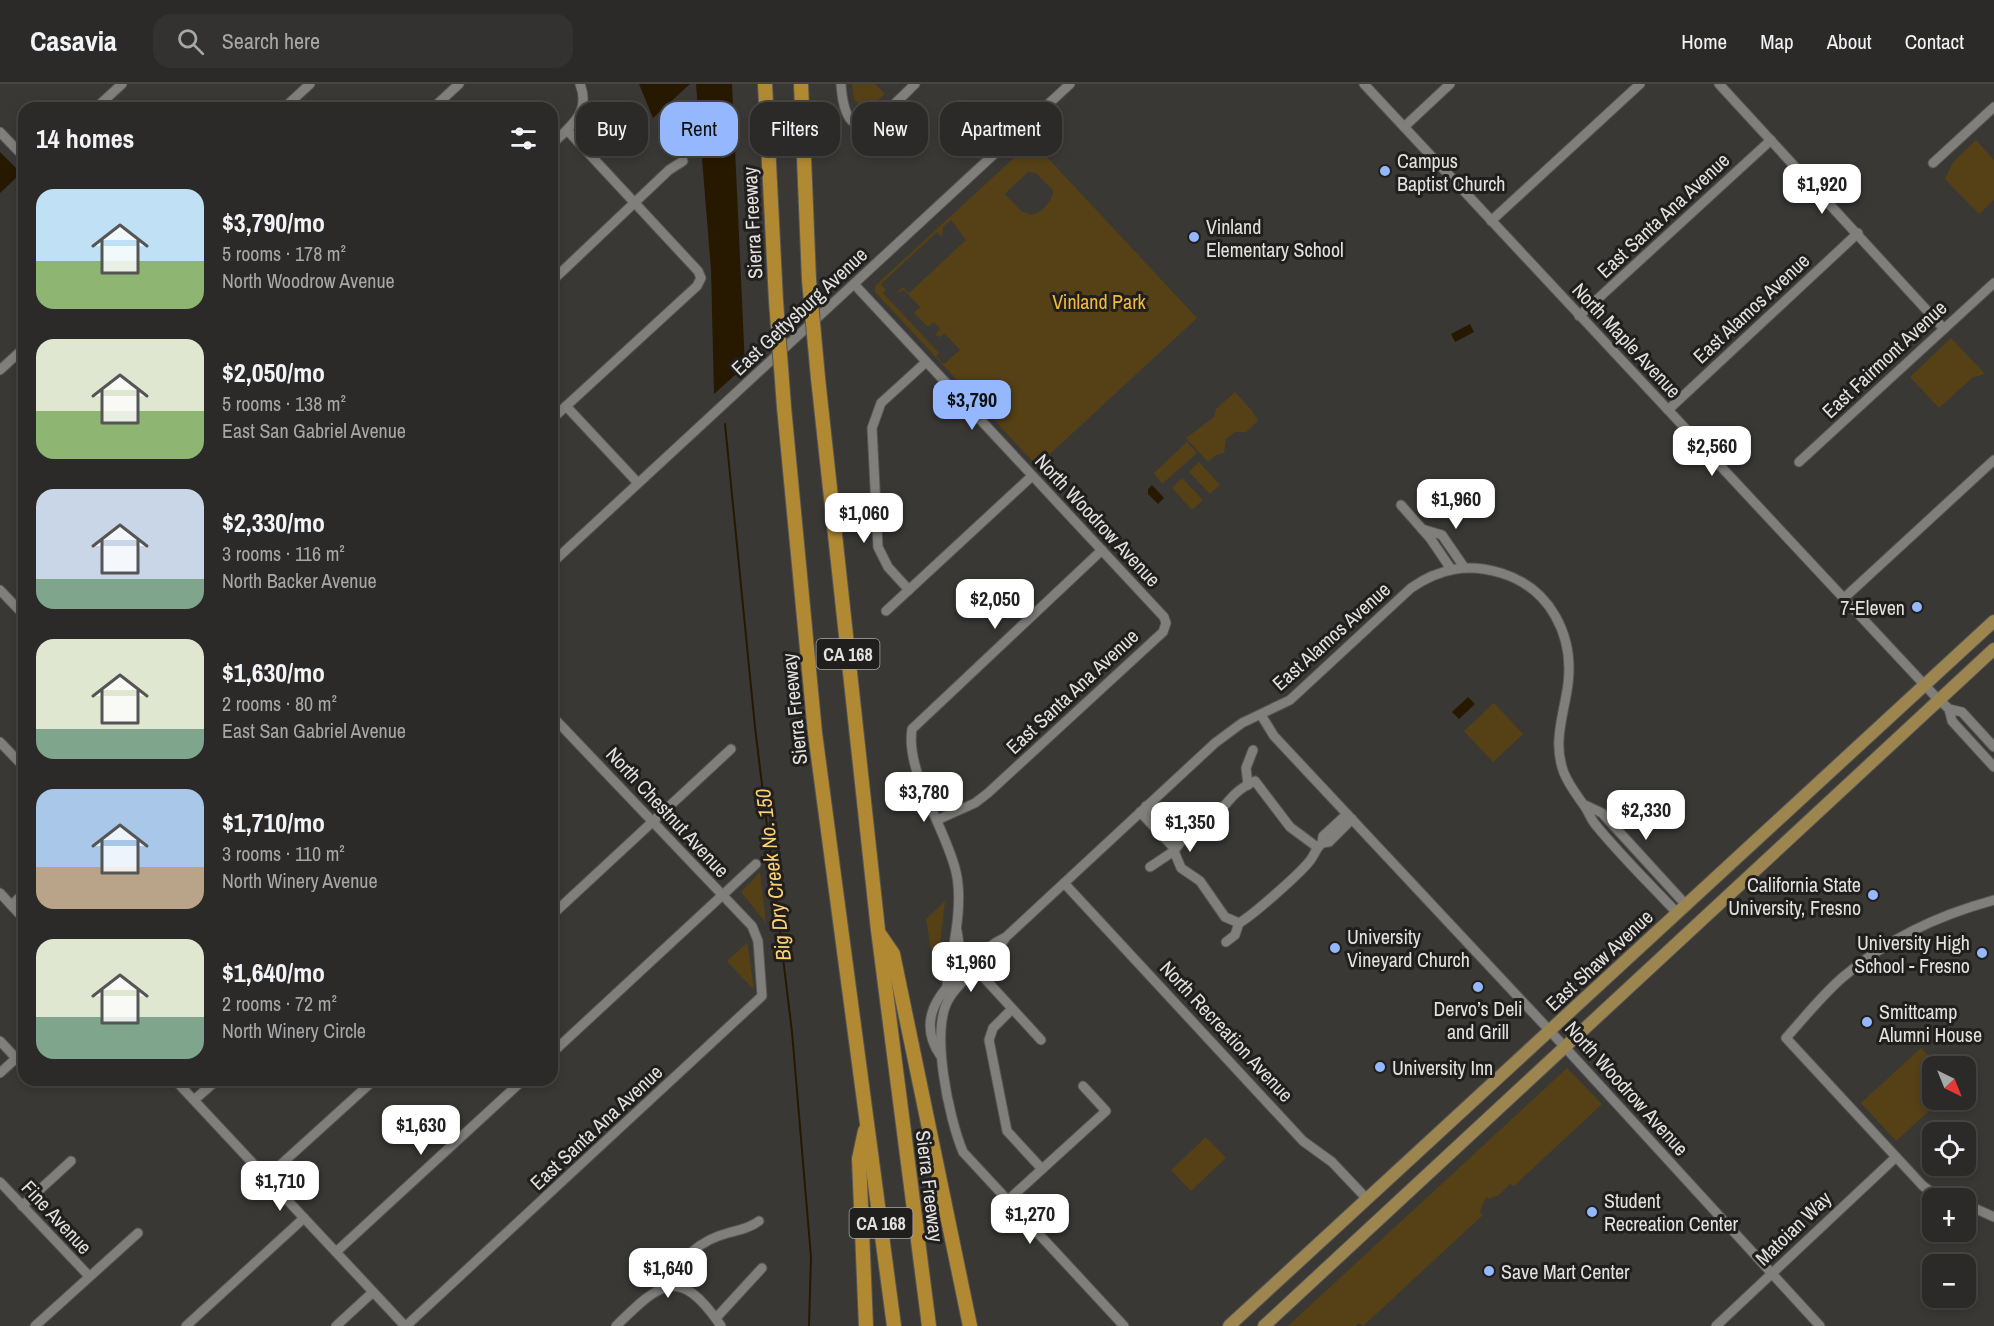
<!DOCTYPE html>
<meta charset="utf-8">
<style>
body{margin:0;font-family:"Archivo Narrow",sans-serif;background:#333230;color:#f1f3f6;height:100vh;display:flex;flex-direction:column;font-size:22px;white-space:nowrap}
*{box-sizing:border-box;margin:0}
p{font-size:20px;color:#a6a7a8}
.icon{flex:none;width:33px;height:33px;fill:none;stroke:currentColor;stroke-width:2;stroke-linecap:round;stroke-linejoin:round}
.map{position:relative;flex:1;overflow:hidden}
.panel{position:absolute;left:18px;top:18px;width:540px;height:984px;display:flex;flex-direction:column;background:#2b2a28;border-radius:18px;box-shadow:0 3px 9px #0003,0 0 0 2px #474645}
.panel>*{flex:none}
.top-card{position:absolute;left:576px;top:18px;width:570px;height:54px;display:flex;gap:12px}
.needle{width:39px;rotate:137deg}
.buttons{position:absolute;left:1922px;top:972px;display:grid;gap:12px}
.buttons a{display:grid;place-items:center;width:54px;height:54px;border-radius:12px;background:#2b2a28;box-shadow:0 3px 9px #0003,0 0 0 2px #474645;font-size:30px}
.price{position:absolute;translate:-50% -51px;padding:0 14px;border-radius:12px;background:#fff;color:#222;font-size:20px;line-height:39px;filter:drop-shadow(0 2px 3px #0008)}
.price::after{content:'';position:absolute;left:50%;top:36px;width:18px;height:14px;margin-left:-9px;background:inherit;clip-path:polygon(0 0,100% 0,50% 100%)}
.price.current{background:#94b7fd;color:#111}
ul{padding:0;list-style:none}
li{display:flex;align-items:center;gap:18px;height:150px;padding:0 18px}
li span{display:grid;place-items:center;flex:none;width:168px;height:120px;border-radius:18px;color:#555}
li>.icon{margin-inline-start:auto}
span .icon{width:72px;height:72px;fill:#fffc;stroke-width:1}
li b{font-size:26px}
h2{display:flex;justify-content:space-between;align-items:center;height:72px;padding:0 18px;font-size:26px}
.pill{padding:0 21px;border-radius:18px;background:#2b2a28;box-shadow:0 3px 9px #0003,0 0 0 2px #474645;font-size:21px;line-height:54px}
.pill.current{background:#94b7fd;color:#111}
header{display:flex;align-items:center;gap:36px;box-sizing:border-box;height:84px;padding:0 30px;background:#2b2a28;border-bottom:2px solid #474645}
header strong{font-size:28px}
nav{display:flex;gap:33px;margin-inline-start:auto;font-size:21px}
.search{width:420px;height:54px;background:#333230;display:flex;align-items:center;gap:15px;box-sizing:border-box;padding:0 21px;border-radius:18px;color:#a6a7a8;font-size:22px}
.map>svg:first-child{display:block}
</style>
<header>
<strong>Casavia</strong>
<div class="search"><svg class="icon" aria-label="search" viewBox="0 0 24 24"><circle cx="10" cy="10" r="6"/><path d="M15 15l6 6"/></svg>Search here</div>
<nav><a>Home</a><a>Map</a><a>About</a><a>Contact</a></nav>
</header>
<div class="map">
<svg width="1994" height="1242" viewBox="0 0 1994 1242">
<rect width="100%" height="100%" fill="#393835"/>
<g fill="#554115" fill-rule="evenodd">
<path d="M852,0H875L885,10L871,22L862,23L854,15Z"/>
<path d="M1976,56L1994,76V116L1979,130L1945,95L1953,78Z"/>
<path d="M1032,57L1197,234L1037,382L875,208V202ZM1028,88L1036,89L1053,106C1053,117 1042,128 1032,131L1021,127L1005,110ZM951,136L966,156L909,209L903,203L896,209L904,206L920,223L914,229L928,243L934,238L940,245L935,251L940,253L944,249L960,266L944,280L936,272L939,269L883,209L886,206L881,200L937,148L942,153L943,143Z"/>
<path d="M1951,254L1985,290L1972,294L1939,324L1910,293Z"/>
<path d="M1235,308L1253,328L1258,337L1246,348H1235L1226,355L1224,369L1216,371L1208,378L1186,354L1214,333L1216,325Z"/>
<path d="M1187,358L1197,369L1162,400L1154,389Z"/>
<path d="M1199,378L1220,401L1210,410L1189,388Z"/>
<path d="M1182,394L1203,416L1192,426L1172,404Z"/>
<path d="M1494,619L1523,650L1493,678L1464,647Z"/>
<path d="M760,788L766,839L741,808Z"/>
<path d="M945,817L936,896L926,835Z"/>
<path d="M747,859L748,862L754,906L727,877Z"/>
<path d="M1921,964L1938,982H1932V1016H1941L1896,1057L1861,1019Z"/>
<path d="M1567,984L1602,1020L1514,1102L1510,1100L1499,1111L1488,1115L1486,1113L1480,1128L1483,1131L1363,1242L1359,1239L1355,1242H1288Z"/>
<path d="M1206,1053L1226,1074L1191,1107L1171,1086Z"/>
</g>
<g fill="#271900">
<path d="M639,0H690L653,34Z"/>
<path d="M696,0H732L745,282L714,310L711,186Z"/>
<path d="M0,68L16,84L17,93L0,109Z"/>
<path d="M1470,240L1474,248L1455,258L1451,250Z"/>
<path d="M1152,401L1164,414L1158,420L1148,410V405Z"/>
<path d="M1468,613L1475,620L1459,635L1452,628Z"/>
</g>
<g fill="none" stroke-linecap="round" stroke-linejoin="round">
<path stroke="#271900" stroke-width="2" d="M725,340L755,643L792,948L811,1173L809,1242"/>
<defs>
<g id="minor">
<path d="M841,0C846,75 886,28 915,0"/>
<path d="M1364,0L1934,611L1949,625L1962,628L1994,663"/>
<path d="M1719,0L1944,245"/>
<path d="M96,24L122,0"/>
<path d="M284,24L310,0"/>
<path d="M433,24L459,0"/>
<path d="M1404,43L1450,0"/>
<path d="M0,48L24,73"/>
<path d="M552,60C571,42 591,28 580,0"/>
<path d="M1933,79L1994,23"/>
<path d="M1491,137L1640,0"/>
<path d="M552,197L669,86L683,77"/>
<path d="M854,200L1164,533L1166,539L1163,548L988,709L975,719L937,736"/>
<path d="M1579,232L1771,56"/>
<path d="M0,286L24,264"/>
<path d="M566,322L638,399"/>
<path d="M1668,326L1858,149"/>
<path d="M552,335L697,202L701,194L698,187L567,46"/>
<path d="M1799,378L1994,199"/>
<path d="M1401,421L1430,454L1451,485"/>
<path d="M1422,445L1442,451L1464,483"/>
<path d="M552,479L1070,0"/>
<path d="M0,506L24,531"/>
<path d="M909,506L888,483L878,463L872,344L881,319L926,278"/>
<path d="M1843,515L1994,376"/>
<path d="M886,527L1032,392"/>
<path d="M1949,625L1952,637L1994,683"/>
<path d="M1261,631L1274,652L1551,948L1820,1242"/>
<path d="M0,658L24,683"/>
<path d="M1248,701L1246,684L1253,666"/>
<path d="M1585,721L1602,729L1687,822"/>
<path d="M1146,722L1171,751L1181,756"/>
<path d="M1140,728L1175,765"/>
<path d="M1347,730L1323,752L1322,759L1329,758L1352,735"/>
<path d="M1317,763L1290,743L1255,697C1229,709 1229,721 1209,737C1192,751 1189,745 1174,767L1181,784L1200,797L1225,833L1239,839C1251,833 1298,791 1308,779C1314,773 1315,765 1322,759"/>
<path d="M1150,783L1174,767"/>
<path d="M1064,799L1303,1057L1332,1078L1367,1115"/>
<path d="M0,809L24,835"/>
<path d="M12,821L24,809"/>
<path d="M552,831L731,665"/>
<path d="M957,847L959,860L964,868L974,869L983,865"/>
<path d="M1226,858L1235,851L1239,839"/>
<path d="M976,885L1041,956"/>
<path d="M947,901C952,867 964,822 956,788C946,744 905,688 912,645L1102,466"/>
<path d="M1012,925L993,944L989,956L1007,1047L1042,1085"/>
<path d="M0,957L16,974"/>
<path d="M552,969L756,780"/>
<path d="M940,971C916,935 940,907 967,883C979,872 989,861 1004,854"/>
<path d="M0,989L24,967"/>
<path d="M175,996L405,1242"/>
<path d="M194,1016L217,996"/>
<path d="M267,1093L374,996"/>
<path d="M0,1098L89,1192"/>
<path d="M1948,1114L1934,1110L1923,1102L1786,954C1805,933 1822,911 1843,893C1887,855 1938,831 1994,816"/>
<path d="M1007,1117L1106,1027L1083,1002"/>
<path d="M1965,1120L1994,1133"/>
<path d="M22,1122L71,1077"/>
<path d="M336,1168L523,996"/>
<path d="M673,1201C680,1173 701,1156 728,1149C739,1146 750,1144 759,1137"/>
<path d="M716,1234L762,1184"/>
<path d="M35,1242L138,1149"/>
<path d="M186,1242L304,1134"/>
<path d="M336,1242L373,1208"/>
<path d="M406,1242L762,912L758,857L752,842L552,632"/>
<path d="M616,1242C660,1199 679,1180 721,1242"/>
<path d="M1124,1242L963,1068C949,1035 929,944 950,913C965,890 991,876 1006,853L1215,659L1242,639L1290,616L1411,504C1440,484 1468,479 1501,489C1550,504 1574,551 1568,600C1564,631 1552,658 1564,689C1569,701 1576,710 1583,720C1588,726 1590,734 1595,740C1620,771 1650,800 1678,830"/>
<path d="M1716,1242L1896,1073"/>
</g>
<g id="major">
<path d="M1229,1242L1994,537"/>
<path d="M1264,1242L1994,565"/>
</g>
<g id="highway">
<path d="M765,0L776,217"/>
<path d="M801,0L809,196"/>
<path d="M818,294L878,846L929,1242"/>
<path d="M784,323L815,649L894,1242"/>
<path d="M880,851L893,870L970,1242"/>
<path d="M865,1047L859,1075L866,1242"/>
</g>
</defs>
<use href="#minor" stroke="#565553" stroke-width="11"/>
<use href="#major" stroke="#565553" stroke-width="14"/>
<use href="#highway" stroke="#565553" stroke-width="16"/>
<use href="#minor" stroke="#807f7b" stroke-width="9"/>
<use href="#major" stroke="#9d854f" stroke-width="12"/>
<use href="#highway" stroke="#b08932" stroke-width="14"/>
<defs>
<g id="highway-bridge">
<path d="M809,196L818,294"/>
<path d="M776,217L784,323"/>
</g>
</defs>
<use href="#highway-bridge" stroke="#565553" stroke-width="16" stroke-linecap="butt"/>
<use href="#highway-bridge" stroke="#b08932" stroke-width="14"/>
</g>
<g fill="#94b7fd" stroke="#201f1e" stroke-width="2">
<circle cx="1385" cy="87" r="6"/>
<circle cx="1194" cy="153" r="6"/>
<circle cx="1917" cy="523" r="6"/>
<circle cx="1873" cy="811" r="6"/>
<circle cx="1335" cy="864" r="6"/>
<circle cx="1982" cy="869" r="6"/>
<circle cx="1478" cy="903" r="6"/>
<circle cx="1867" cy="938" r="6"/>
<circle cx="1380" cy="983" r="6"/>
<circle cx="1592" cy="1128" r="6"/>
<circle cx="1489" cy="1187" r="6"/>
</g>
<g text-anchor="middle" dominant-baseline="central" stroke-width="6" stroke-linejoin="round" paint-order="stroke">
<g fill="#201f1e" stroke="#a8a7a5" stroke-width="1.5">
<rect x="816.5" y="555" width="63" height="30" rx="4.5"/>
<rect x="849.5" y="1124" width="63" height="30" rx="4.5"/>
</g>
<g font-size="18" font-weight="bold" fill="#e2e1df">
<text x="848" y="570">CA 168</text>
<text x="881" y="1139">CA 168</text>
</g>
<g font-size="20" fill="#e2e1df" stroke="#201f1e" text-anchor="start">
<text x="1397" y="76">Campus<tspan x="1397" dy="23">Baptist Church</tspan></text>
<text x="1206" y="142">Vinland<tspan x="1206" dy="23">Elementary School</tspan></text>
<text x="1905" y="523" text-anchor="end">7-Eleven</text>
<text x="1861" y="800" text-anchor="end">California State<tspan x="1861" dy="23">University, Fresno</tspan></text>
<text x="1347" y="852">University<tspan x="1347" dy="23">Vineyard Church</tspan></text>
<text x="1970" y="858" text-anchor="end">University High<tspan x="1970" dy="23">School - Fresno</tspan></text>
<text x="1478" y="924" text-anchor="middle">Dervo’s Deli<tspan x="1478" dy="23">and Grill</tspan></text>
<text x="1879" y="927">Smittcamp<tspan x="1879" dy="23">Alumni House</tspan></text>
<text x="1392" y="983">University Inn</text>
<text x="1604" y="1116">Student<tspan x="1604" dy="23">Recreation Center</tspan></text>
<text x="1501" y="1187">Save Mart Center</text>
</g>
<g font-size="20" fill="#e2e1df" stroke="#201f1e">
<text transform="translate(1663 131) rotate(-43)">East Santa Ana Avenue</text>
<text transform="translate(752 139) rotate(-93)">Sierra Freeway</text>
<text transform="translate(1751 224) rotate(-43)">East Alamos Avenue</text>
<text transform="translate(799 227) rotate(-43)">East Gettysburg Avenue</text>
<text transform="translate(1627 256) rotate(47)">North Maple Avenue</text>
<text transform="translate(1884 275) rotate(-43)">East Fairmont Avenue</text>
<text transform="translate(1098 436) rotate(47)">North Woodrow Avenue</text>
<text transform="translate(1331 552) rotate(-42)">East Alamos Avenue</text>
<text transform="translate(1072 607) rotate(-43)">East Santa Ana Avenue</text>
<text transform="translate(794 625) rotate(-96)">Sierra Freeway</text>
<text transform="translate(668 728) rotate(47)">North Chestnut Avenue</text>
<text transform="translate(1599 876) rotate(-43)">East Shaw Avenue</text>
<text transform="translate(1227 947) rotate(47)">North Recreation Avenue</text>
<text transform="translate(1627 1004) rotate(48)">North Woodrow Avenue</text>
<text transform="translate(596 1043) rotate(-43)">East Santa Ana Avenue</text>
<text transform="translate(930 1102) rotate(83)">Sierra Freeway</text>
<text transform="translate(57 1133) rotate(47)">Fine Avenue</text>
<text transform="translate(1793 1144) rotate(-44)">Matoian Way</text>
</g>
<g font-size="20" fill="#f2ba39" stroke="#201f1e">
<text x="1099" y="217">Vinland Park</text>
</g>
<g font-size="21" font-style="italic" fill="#fed175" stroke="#201f1e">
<text transform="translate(773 791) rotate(-97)">Big Dry Creek No. 150</text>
</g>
</g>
</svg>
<div class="buttons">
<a><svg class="needle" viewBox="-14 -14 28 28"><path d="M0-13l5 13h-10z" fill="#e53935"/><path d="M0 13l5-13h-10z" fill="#a6a7a8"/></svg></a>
<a><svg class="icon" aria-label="locate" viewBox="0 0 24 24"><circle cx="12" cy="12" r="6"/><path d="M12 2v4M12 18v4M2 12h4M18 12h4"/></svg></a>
<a>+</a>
<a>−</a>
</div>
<b class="price" style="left:1822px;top:131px">$1,920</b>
<b class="price current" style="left:972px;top:347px">$3,790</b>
<b class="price" style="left:1712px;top:393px">$2,560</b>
<b class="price" style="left:1456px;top:446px">$1,960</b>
<b class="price" style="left:864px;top:460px">$1,060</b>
<b class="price" style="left:995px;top:546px">$2,050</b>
<b class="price" style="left:924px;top:739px">$3,780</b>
<b class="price" style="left:1646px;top:757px">$2,330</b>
<b class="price" style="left:1190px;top:769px">$1,350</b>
<b class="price" style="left:971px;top:909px">$1,960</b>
<b class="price" style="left:421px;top:1072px">$1,630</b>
<b class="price" style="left:280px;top:1128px">$1,710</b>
<b class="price" style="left:1030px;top:1161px">$1,270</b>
<b class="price" style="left:668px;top:1215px">$1,640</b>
<div class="top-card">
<a class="pill">Buy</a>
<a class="pill current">Rent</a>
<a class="pill">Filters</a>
<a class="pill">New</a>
<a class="pill">Apartment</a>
</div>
<section class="panel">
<h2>14 homes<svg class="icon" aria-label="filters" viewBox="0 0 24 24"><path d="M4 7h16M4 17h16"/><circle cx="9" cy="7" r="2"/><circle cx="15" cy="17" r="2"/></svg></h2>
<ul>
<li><span style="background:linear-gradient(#bfe0f5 60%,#8fb573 0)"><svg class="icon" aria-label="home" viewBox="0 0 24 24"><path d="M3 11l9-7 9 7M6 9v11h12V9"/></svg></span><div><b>$3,790/mo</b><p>5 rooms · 178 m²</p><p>North Woodrow Avenue</p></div></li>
<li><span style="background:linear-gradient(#dfe7d0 60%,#8fb573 0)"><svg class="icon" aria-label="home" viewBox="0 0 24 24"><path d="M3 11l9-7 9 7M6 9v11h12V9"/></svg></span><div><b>$2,050/mo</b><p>5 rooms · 138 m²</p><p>East San Gabriel Avenue</p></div></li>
<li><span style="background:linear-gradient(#c9d6e8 75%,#7fa58c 0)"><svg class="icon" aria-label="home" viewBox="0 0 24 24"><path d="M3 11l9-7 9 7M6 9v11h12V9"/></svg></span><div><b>$2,330/mo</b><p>3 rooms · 116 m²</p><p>North Backer Avenue</p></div></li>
<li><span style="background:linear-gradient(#dfe7d0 75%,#7fa58c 0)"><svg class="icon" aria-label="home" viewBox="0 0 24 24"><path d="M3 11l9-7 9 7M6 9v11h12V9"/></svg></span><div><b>$1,630/mo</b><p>2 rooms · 80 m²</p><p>East San Gabriel Avenue</p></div></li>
<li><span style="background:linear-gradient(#a9c7e8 65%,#b9a48a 0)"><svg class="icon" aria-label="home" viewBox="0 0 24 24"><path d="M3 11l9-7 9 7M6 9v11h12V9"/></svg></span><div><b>$1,710/mo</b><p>3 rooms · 110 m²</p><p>North Winery Avenue</p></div></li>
<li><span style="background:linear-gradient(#dfe7d0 65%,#7fa58c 0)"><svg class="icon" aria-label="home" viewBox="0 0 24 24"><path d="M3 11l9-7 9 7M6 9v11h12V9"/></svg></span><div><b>$1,640/mo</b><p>2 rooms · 72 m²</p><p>North Winery Circle</p></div></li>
</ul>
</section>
</div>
